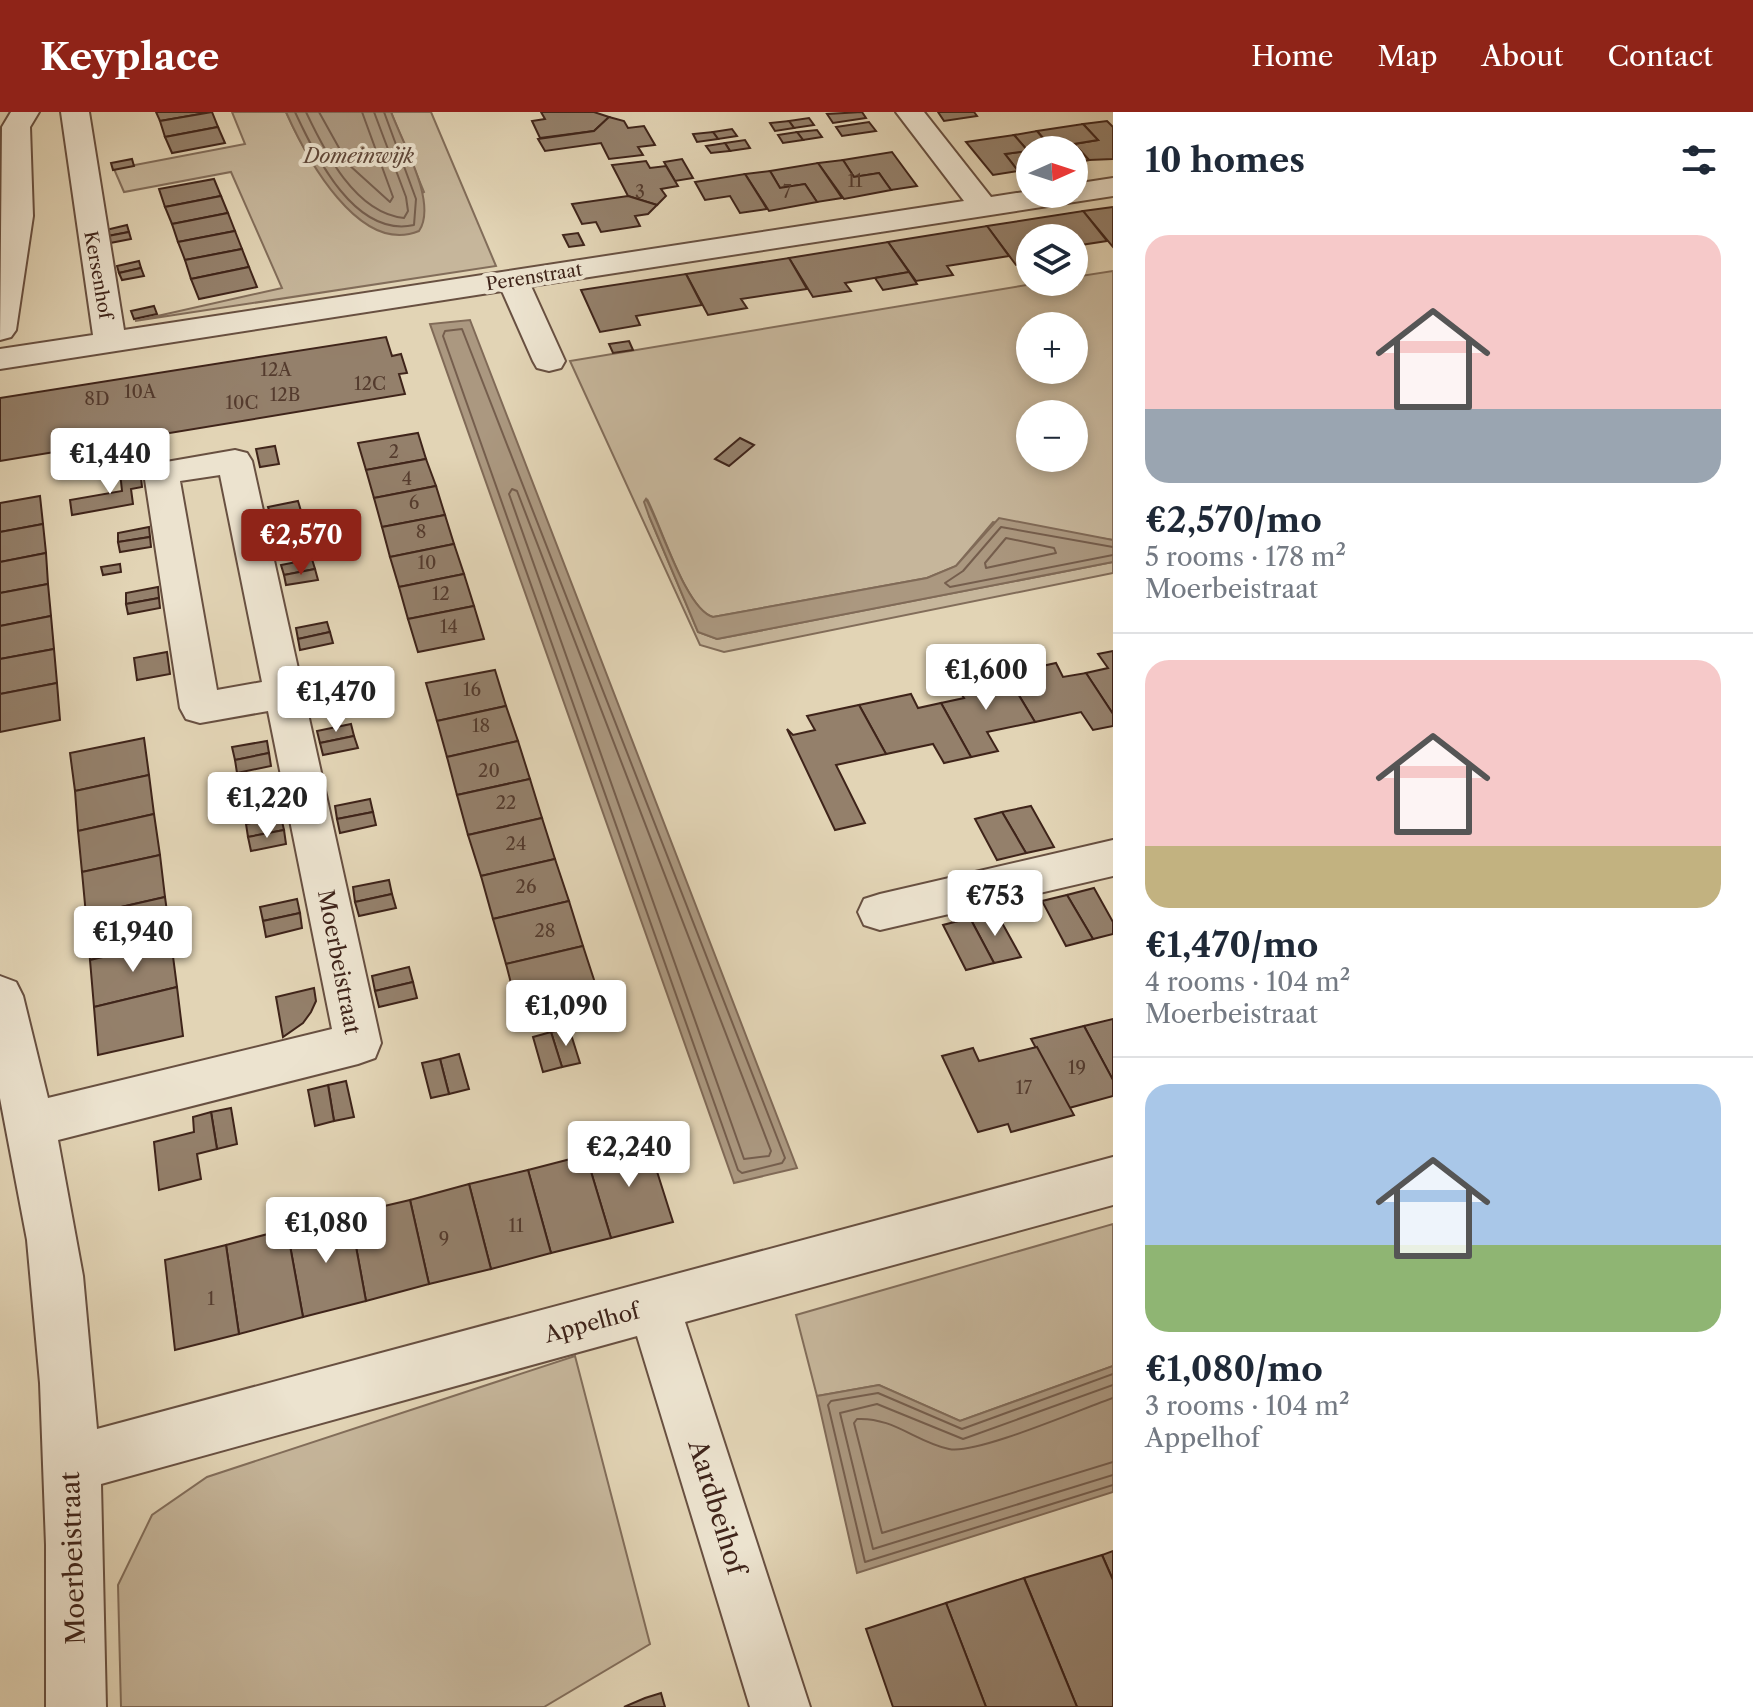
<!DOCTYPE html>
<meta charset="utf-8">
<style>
body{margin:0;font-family:"Libre Caslon Text",serif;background:#f2f2f3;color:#1f2937;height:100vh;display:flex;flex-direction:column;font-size:30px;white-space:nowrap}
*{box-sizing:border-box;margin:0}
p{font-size:26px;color:#747a83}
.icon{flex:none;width:44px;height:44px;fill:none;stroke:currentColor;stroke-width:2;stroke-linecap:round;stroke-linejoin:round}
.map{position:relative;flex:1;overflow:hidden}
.side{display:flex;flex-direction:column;background:#fff;width:640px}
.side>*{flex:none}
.needle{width:52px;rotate:87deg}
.buttons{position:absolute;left:1016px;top:24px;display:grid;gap:16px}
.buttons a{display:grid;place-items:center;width:72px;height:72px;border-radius:50%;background:#fff;box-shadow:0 4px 12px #0003;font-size:40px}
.price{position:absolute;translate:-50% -68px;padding:0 18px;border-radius:8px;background:#fff;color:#222;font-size:26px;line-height:52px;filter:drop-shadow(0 2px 4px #0008)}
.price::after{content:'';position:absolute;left:50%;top:48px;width:24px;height:18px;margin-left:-12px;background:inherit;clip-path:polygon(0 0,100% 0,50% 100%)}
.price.current{background:#8f2418;color:#fff}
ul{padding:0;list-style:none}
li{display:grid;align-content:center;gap:16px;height:424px;padding:0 32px}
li+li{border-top:2px solid #e0e1e3}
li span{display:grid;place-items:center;height:248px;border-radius:24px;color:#555}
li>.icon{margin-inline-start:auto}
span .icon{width:144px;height:144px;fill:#fffc;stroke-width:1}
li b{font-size:34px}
h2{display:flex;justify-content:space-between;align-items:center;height:96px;padding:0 32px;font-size:34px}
header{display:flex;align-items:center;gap:48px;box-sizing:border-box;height:112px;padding:0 40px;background:#8f2418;color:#fff}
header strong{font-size:38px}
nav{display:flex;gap:44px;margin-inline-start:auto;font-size:28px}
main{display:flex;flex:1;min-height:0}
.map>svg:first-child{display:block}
</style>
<header>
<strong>Keyplace</strong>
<nav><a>Home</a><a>Map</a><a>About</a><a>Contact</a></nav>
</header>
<main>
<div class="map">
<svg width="1113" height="1595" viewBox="0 0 1113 1595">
<rect width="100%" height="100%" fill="#e2d4b5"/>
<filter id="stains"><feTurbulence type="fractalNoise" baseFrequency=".0025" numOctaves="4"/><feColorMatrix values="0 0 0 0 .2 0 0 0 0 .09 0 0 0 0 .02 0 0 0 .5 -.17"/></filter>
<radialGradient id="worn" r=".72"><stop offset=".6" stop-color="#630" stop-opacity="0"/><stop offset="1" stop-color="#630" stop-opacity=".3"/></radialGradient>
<g fill="#c6b69b" stroke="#826d5a" stroke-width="2" fill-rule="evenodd">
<path d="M232,0H286C307,47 327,74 364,110L424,80L391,0H431L496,154L135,209L282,176L231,60L124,80L114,57L245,32Z"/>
<path d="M1113,159V428L993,410L956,454L927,466L713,505C686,498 661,413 647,387L649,404L698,520L717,527L1113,450V461L724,540L700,533L570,249L1045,170H1074V165ZM1030,214H1074V258H1030ZM1030,302H1074V346H1030Z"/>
<path d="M1113,1112V1254L960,1309L879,1273L817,1284L796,1203Z"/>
<path d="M575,1244L650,1532L544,1595H121L118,1473L152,1403L207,1365Z"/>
</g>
<g fill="#ab9880" stroke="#806a57" stroke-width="2">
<path d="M286,0H391C402,30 438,91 419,119C359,144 306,45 286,0Z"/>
<path d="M470,208L797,1056L734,1071L430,212Z"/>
<path d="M646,387C661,413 686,498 713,505L927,466L956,454L999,406L1113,428V450L717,527L698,520L649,404L644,390Z"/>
<path d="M1113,1254V1380L857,1461L817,1284L879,1273L960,1309Z"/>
</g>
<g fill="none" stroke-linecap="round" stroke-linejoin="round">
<g stroke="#755e4d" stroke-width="2">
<path d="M295,0C316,45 355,126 414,113L416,87L384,0"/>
<path d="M306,0C325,40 355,101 404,106L408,99L406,85L374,0"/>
<path d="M319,0L348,52L390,90L393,85L362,0"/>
<path d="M462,217L785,1046L782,1051L742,1061L738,1058L443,224L445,219Z"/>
<path d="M512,377L517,379L771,1039L769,1044L744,1047L509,382Z"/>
<path d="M1006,426L1054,436L1056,441L986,456L985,451Z"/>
<path d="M1113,435L1001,415L963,459L945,471L950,475L1113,443"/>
<path d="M1113,1262L962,1317L878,1281L831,1289L828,1293L865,1450L1113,1373"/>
<path d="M1113,1273L963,1327L877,1292L840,1301L873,1437L1113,1363"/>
<path d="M1113,1286C1081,1297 976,1343 949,1337C916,1330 893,1305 857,1307L854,1311L882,1421L1113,1350"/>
</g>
</g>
<g fill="#94806b" stroke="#3f241a" stroke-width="2">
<path d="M156,0H212L160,9Z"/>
<path d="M212,0L218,15L165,25L160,9Z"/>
<path d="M541,0H594L609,5L594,19L540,26L532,9L545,7Z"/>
<path d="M862,0L866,6L833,11L827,2Z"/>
<path d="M938,0H974L977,4L944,9Z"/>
<path d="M609,5L624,9L628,16L644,14L655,33L638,35L643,43L609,47L601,31L545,39L538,27L594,19Z"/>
<path d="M809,6L814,13L794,16L789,9Z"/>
<path d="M789,9L794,16L775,19L770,11Z"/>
<path d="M1107,9L1113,15V47L1089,48L1074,32L1098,28L1083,12Z"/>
<path d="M869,10L876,19L842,24L836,15Z"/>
<path d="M1083,12L1098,28L1074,32L1089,48L1074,51V38H1053L1037,19Z"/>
<path d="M218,15L225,31L172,41L165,25Z"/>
<path d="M732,17L737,24L718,27L713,20Z"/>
<path d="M817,18L822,25L803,28L797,20Z"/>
<path d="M1037,19L1053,38H1030V57L1018,59L1005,42L1028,39L1014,23Z"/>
<path d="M713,20L718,27L697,30L693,22Z"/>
<path d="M797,20L803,28L783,31L778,23Z"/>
<path d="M1014,23L1028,39L1005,42L1018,59L993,63L966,30Z"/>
<path d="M745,28L750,36L730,39L725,31Z"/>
<path d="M725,31L730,39L711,41L706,34Z"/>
<path d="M892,40L917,74L891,78L879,61L854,65L843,48Z"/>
<path d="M132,47L134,54L113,58L111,51Z"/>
<path d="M682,47L693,66L675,69L664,50Z"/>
<path d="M843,48L854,65L879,61L891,78L844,87L818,51Z"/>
<path d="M646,49L650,56L666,54L678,74L661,77L666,84L657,93L628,84L612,53Z"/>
<path d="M818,51L842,86L817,90L805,72L780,76L770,59Z"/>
<path d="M770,59L780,76L805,72L817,90L769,99L745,62Z"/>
<path d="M745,62L767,97L740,101L730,84L705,88L695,70Z"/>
<path d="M214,67L221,84L165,95L159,77Z"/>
<path d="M221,84L228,101L172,112L165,95Z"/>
<path d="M628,84L657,93L648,102L635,104L640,114L601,120L596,110L582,112L572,92Z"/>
<path d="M1113,95V135L1083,99Z"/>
<path d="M1083,99L1107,129L1074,134V126H1030V150L1016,153L987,114Z"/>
<path d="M228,101L235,119L178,130L172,112Z"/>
<path d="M127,113L129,120L108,124L106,118Z"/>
<path d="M987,114L1009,144L947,154L953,163L916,169L888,130Z"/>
<path d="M235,119L242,137L185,148L178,130Z"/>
<path d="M129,120L131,127L110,131L108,124Z"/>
<path d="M578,121L584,133L569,135L563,123Z"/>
<path d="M888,130L909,160L845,171L851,179L813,185L789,146Z"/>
<path d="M242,137L249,155L191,167L185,148Z"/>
<path d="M789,146L807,177L741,187L747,196L708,203L686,162Z"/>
<path d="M139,149L141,156L119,161L117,154Z"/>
<path d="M249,155L257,175L199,187L191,167Z"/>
<path d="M141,156L144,164L122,168L119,161Z"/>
<path d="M909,160L917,172L883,178L875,166Z"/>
<path d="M686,162L702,193L636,204L640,213L600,220L581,178Z"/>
<path d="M154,194L157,202L134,207L131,199Z"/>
<path d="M386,225L392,244L401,242L407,261L399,262L405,282L0,349V286Z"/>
<path d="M629,229L633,238L613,241L609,232Z"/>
<path d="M418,321L426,347L366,358L358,331Z"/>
<path d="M740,326L754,333L729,354L715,347Z"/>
<path d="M275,334L279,352L260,355L256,337Z"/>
<path d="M426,347L436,374L374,386L366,358Z"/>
<path d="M140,357L142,375L131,377L133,392L72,403L70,388L122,379L120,360Z"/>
<path d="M436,374L445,403L382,415L374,386Z"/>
<path d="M40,384L43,412L0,420V391Z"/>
<path d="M298,389L301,399L271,404L268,395Z"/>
<path d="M301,399L303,408L273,413L271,404Z"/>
<path d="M445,403L454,432L390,445L382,415Z"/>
<path d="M43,412L46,441L0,450V420Z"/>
<path d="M149,415L150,425L118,430V421Z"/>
<path d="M150,425L151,435L120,440L118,430Z"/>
<path d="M454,432L464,462L399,475L390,445Z"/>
<path d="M46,441L48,472L0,481V450Z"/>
<path d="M312,447L315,457L284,463L281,453Z"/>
<path d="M120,452L121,460L103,463L101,455Z"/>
<path d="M315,457L318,468L286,473L284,463Z"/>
<path d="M464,462L474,494L408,507L399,475Z"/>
<path d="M48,472L51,504L0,514V481Z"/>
<path d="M158,475L159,486L126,492V481Z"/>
<path d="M159,486L160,496L128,502L126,492Z"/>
<path d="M474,494L484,527L418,540L408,507Z"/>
<path d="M51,504L54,537L0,547V514Z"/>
<path d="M327,510L330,520L298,527L296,516Z"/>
<path d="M330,520L333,531L300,538L298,527Z"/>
<path d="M54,537L57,571L0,582V547Z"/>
<path d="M1113,539V602L1086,561L1108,556L1098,542Z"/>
<path d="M167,540L170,562L137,568L134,546Z"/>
<path d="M1056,551L1063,565L1086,561L1113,602V614L1093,618L1081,600L1035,610L1006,562Z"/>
<path d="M495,558L506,594L437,609L426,571Z"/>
<path d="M1006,562L1035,610L987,620L998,639L971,645L941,591L964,586L955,573Z"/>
<path d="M57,571L60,608L0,620V582Z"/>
<path d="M911,582L918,596L941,591L971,645L944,651L933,632L886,642L859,593Z"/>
<path d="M859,593L886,642L836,653L865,711L835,718L787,617L793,623L815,618L807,604Z"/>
<path d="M506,594L518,629L447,645L437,609Z"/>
<path d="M351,612L354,624L320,631L317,619Z"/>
<path d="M354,624L358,636L323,643L320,631Z"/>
<path d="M144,626L149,663L75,679L70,641Z"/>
<path d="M267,629L269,641L235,648L232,635Z"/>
<path d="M518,629L530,667L457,683L447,645Z"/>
<path d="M269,641L271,654L237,661L235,648Z"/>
<path d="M149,663L154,702L78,719L75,679Z"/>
<path d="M530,667L542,706L468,723L457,683Z"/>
<path d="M370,687L373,700L337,707L335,694Z"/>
<path d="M1031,694L1054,735L1026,741L1002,700Z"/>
<path d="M373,700L376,713L340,721L337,707Z"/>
<path d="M1002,700L1026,741L997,748L975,707Z"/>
<path d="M154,702L160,743L82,760L78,719Z"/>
<path d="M281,705L284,718L248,725L246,712Z"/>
<path d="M542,706L555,747L481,764L468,723Z"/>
<path d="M284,718L286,732L251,739L248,725Z"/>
<path d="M160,743L165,785L86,803L82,760Z"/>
<path d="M555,747L569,789L493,807L481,764Z"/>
<path d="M389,768L392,782L355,790L353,775Z"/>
<path d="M1094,776L1113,810V822L1093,827L1067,783Z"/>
<path d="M392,782L396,796L359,804L355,790Z"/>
<path d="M1067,783L1093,827L1066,834L1042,789Z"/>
<path d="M165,785L171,829L90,848L86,803Z"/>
<path d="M297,787L300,801L263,809L260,795Z"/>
<path d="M569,789L583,834L506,852L493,807Z"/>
<path d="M996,800L1021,845L994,851L970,806Z"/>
<path d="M300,801L302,816L266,825L263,809Z"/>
<path d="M970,806L994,851L966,858L943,813Z"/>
<path d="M171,829L177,875L94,895L90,848Z"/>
<path d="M583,834L598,880L518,898L506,852Z"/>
<path d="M409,855L413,870L375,879L372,864Z"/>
<path d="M413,870L417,886L379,895L375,879Z"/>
<path d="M177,875L183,924L98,943L94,895Z"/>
<path d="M314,876L316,889L311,900L303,911L283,925L276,885Z"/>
<path d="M1113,907V968L1084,914Z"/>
<path d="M1084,914L1113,968V984L1069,996L1031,927Z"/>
<path d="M569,916L580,951L562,955L551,920Z"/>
<path d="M551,920L562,955L543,960L533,925Z"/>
<path d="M1037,935L1074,1003L1011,1020L1008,1012L978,1020L942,944L973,936L979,949Z"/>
<path d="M459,942L469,977L449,982L440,947Z"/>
<path d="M440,947L449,982L431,986L422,951Z"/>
<path d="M346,969L354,1005L334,1009L328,973Z"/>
<path d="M328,973L334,1009L315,1014L308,978Z"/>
<path d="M231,996L237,1032L217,1037L211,1000Z"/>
<path d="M211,1000L217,1037L197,1042L201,1067L159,1078L154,1030L194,1020L193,1005Z"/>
<path d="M647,1028L673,1110L611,1126L586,1043Z"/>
<path d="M586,1043L611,1126L551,1141L528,1058Z"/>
<path d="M528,1058L551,1141L491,1157L469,1072Z"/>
<path d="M469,1072L491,1157L429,1172L410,1088Z"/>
<path d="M410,1088L429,1172L366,1189L350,1102Z"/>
<path d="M350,1102L366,1189L303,1205L287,1117Z"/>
<path d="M287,1117L303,1205L239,1222L226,1133Z"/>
<path d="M226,1133L239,1222L175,1238L165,1148Z"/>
<path d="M1113,1439V1468L1102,1443Z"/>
<path d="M1102,1443L1113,1468V1595H1077L1024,1466Z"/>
<path d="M1024,1466L1077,1595H986L946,1491Z"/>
<path d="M946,1491L986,1595H893L866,1517Z"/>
<path d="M661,1581L665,1595H624L645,1586Z"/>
</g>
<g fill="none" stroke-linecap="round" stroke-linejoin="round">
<defs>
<g id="minor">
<path d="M11,0H39L30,15L33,104L16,218L11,225L0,228L2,15Z"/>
<path d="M61,0H89L124,218L964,89L896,0H924L991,85L1030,79V82H1074V72L1113,66V84L531,174L565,249L561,256L549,259L537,256L533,249L502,179L0,257V237L93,223Z"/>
<path d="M235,338L247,341L252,349L381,931L375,946L358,952L58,1028L83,1164L97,1317L1113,1045V1093L685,1210L810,1595H750L637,1224L101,1372L106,1595H46V1433L40,1271L27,1128L0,986V864L16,870L23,884L48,986L332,917L268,599L200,611L186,607L180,596L144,361L149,353ZM220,363L262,570L217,578L180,369Z"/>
<path d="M1113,728V764L880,818L864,813L858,800L864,787L880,782Z"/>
</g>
</defs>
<use href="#minor" stroke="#685041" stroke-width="4"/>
<use href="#minor" fill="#ece3cf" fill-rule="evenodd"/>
</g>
<g text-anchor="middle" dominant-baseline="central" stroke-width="8" stroke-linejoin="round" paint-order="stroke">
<g font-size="18" fill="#543b2e">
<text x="855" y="69">11</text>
<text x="640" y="80">3</text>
<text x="787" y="80">7</text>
<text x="276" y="258">12A</text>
<text x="370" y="272">12C</text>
<text x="140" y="280">10A</text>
<text x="285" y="283">12B</text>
<text x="97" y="287">8D</text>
<text x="242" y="291">10C</text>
<text x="394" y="340">2</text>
<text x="407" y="367">4</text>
<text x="414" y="391">6</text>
<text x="421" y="420">8</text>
<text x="427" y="451">10</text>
<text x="441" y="482">12</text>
<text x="449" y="515">14</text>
<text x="472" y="578">16</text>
<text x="481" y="614">18</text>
<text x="489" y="659">20</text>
<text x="506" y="691">22</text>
<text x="516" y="732">24</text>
<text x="526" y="775">26</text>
<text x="545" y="819">28</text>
<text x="1077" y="956">19</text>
<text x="1024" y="976">17</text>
<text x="516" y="1114">11</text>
<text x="444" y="1127">9</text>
<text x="211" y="1187">1</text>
</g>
<g font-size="18" fill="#3f241a" stroke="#ece3cf">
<text transform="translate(98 163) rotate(80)">Kersenhof</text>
<text transform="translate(534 165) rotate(-9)">Perenstraat</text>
</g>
<g font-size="20" font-style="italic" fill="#5f4739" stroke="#ece3cf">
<text x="359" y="44">Domeinwijk</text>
</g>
<g font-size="22" fill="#3f241a" stroke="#ece3cf">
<text transform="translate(339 850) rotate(79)">Moerbeistraat</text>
<text transform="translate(592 1211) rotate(-15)">Appelhof</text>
</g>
<g font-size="26" fill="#3f241a" stroke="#ece3cf">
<text transform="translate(717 1395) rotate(73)">Aardbeihof</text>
<text transform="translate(73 1446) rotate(-92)">Moerbeistraat</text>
</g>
</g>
<rect width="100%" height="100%" filter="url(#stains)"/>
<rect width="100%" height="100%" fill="url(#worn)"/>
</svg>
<div class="buttons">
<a><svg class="needle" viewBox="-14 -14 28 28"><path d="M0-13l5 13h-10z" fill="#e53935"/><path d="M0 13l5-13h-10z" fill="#747a83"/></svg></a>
<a><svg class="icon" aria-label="layers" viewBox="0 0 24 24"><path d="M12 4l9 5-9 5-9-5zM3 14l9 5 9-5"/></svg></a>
<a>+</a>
<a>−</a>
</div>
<b class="price" style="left:110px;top:384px">€1,440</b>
<b class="price current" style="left:301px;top:465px">€2,570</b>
<b class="price" style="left:986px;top:600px">€1,600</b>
<b class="price" style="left:336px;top:622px">€1,470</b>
<b class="price" style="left:267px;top:728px">€1,220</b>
<b class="price" style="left:995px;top:826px">€753</b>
<b class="price" style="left:133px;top:862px">€1,940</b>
<b class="price" style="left:566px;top:936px">€1,090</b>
<b class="price" style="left:629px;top:1077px">€2,240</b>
<b class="price" style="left:326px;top:1153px">€1,080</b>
</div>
<section class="side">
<h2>10 homes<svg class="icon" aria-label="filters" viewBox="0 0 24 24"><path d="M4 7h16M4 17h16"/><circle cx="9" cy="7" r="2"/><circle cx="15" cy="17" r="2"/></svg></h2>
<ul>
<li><span style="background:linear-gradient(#f6c9c9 70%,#9aa5b1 0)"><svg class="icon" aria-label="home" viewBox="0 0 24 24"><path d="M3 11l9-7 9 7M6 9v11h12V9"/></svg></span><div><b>€2,570/mo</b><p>5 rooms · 178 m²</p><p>Moerbeistraat</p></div></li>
<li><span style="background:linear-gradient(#f6c9c9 75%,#c2b280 0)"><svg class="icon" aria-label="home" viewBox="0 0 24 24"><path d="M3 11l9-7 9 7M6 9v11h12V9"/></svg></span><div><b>€1,470/mo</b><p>4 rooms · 104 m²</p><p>Moerbeistraat</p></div></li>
<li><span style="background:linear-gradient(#a9c7e8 65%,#8fb573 0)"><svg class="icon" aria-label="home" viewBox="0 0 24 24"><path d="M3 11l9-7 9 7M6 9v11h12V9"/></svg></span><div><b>€1,080/mo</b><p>3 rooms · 104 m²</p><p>Appelhof</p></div></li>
</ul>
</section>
</main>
